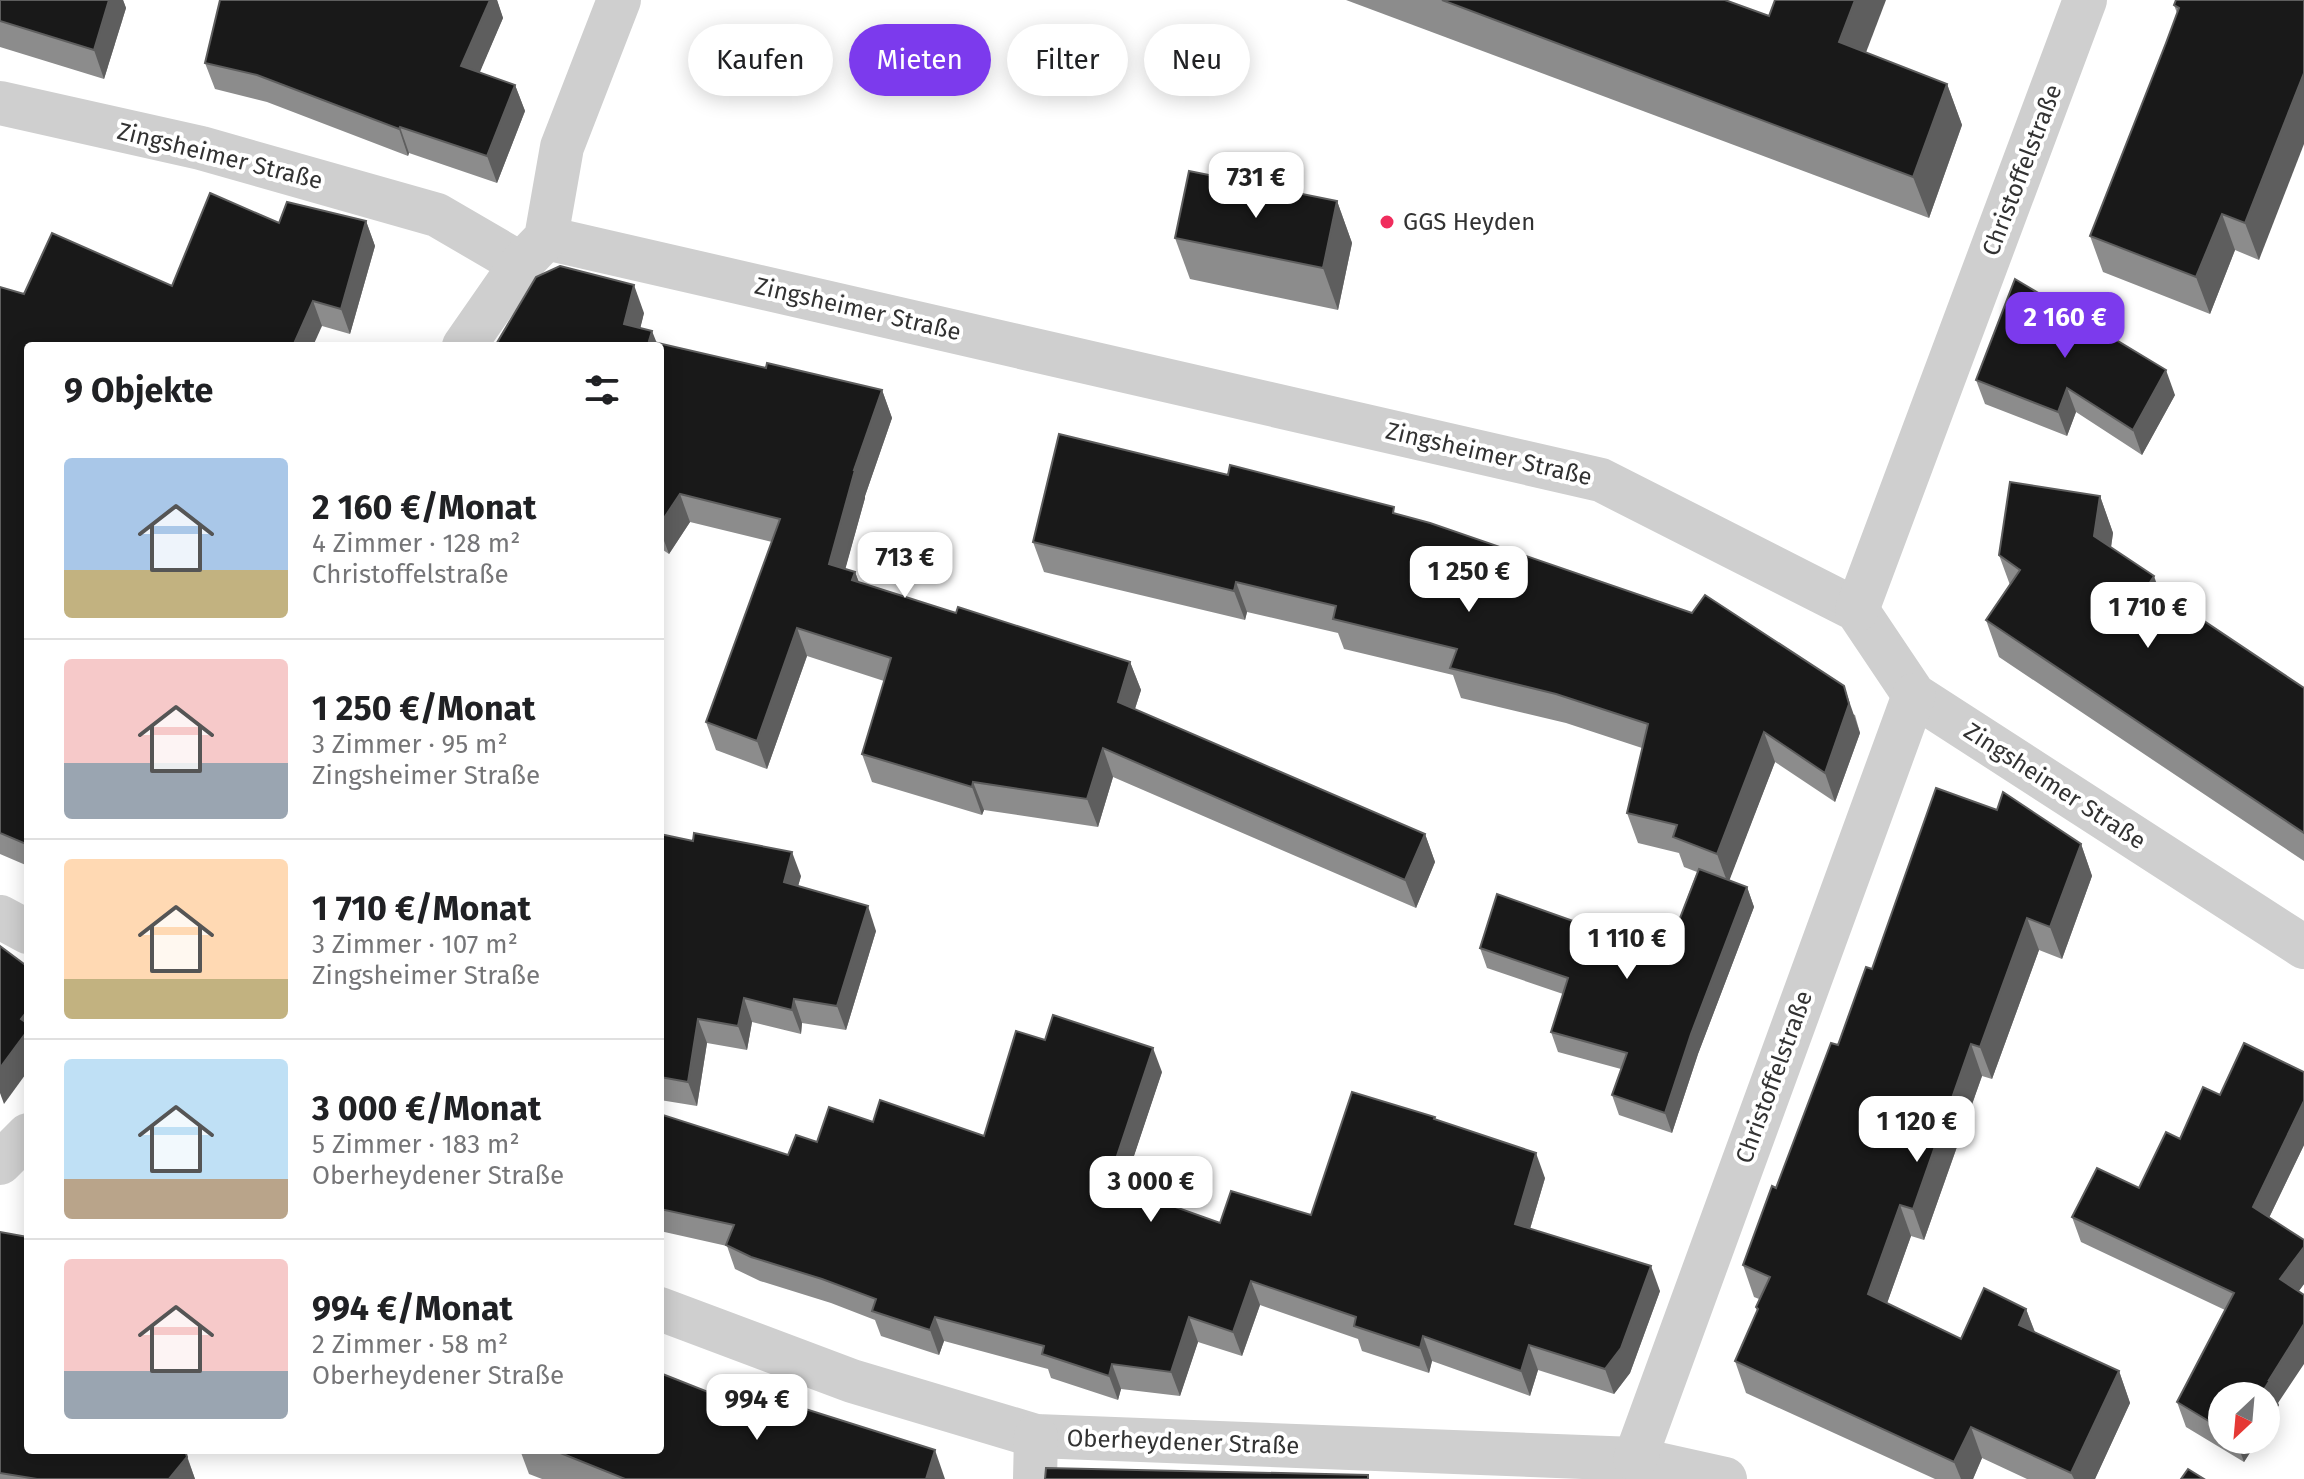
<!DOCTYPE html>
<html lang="de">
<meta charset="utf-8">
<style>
body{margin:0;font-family:"Fira Sans",sans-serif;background:#f6f6f6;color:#202124;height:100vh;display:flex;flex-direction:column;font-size:30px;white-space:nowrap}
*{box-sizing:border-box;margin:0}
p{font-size:26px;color:#757577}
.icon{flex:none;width:44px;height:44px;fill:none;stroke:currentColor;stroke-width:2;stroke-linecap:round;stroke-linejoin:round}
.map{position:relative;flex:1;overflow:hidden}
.sheet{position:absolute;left:24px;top:342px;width:640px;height:1112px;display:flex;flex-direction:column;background:#fff;border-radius:8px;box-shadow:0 4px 20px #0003}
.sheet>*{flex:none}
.top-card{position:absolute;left:688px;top:24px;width:760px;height:72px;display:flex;gap:16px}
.needle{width:52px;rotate:206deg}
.fabs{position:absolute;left:2208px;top:1382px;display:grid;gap:16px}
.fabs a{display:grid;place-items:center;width:72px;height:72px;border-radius:50%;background:#fff;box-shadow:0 4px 20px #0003;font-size:40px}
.price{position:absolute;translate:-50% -68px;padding:0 18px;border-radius:16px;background:#fff;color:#222;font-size:26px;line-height:52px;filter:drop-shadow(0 2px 4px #0008)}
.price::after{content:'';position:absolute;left:50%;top:48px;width:24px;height:18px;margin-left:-12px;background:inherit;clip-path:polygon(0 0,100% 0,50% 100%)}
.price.active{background:#7c3aed;color:#fff}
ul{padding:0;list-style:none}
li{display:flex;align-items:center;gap:24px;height:200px;padding:0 40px}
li+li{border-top:2px solid #e0e0e0}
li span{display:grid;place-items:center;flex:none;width:224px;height:160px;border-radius:8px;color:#555}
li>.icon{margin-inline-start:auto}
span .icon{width:96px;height:96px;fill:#fffc;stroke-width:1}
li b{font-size:34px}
h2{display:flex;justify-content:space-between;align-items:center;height:96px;padding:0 40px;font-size:34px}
.tag{padding:0 28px;border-radius:36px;background:#fff;box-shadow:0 4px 20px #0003;font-size:28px;line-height:72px}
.tag.active{background:#7c3aed;color:#fff}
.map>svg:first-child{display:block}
</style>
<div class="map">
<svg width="2304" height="1479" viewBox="0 0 2304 1479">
<rect width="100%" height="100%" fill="#fff"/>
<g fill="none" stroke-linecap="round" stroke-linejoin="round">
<g stroke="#cfcfcf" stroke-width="44">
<path d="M0,103L201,148L437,215L521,264"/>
<path d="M546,238L1601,480L1857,610L1914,695L2304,947"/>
<path d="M464,346L521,264L546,238L562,147L619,0"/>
<path d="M1857,610L2085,0"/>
<path d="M0,917L28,932"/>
<path d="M0,1163L28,1135"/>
<path d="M660,1309L852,1381L1036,1436L1635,1459L1725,1479"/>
<path d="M1635,1459L1914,695"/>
<path d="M1035,1479L1036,1436"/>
</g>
</g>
<g fill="#8c8c8c">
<path d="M0,0H123L126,8L104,79L0,47Z"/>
<path d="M220,0H497L503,18L479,73L515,85L525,111L497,183L409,153L408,156L267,102L215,89L205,63Z"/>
<path d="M1346,0H1725L1947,84L1962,125L1929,218Z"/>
<path d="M2304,0L2259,260L2235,250L2210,314L2103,272L2090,236L2166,43L2177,13L2174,5Z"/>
<path d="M1337,201L1352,243L1338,310L1190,279L1175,238Z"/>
<path d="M366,221L375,246L350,334L322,326L28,346V866L0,854V287L24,294L172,286L279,223Z"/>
<path d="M644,313L640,328L656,343L766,368L882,390L892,418L865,496V498L845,569L855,572L859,582L956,613L1130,662L1141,690L1135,709L1425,834L1435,862L1416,908L1113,777L1098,827L984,810L982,815L872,782L862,754L884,681L807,656L767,769L716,750L706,722L772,542L690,522L669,554L660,548V346H495Z"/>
<path d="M1976,380L2175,395L2142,455L2076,412L2067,436L1985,404Z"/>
<path d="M1228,475L1397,514L1855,715L1860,733L1835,802L1775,762L1729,880L1747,887L1754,907L1698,1054L1672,1133L1619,1115L1612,1095L1621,1069L1558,1052L1551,1032L1563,994L1487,968L1480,948L1666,954L1697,872L1684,867L1679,853L1638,843L1627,813L1642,748L1566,723L1461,698L1453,675L1344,649L1338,633L1247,612L1245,620L1044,572L1033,542Z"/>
<path d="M2100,496L2113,533L2111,548L2159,591L2304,688V861L1999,657L1986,620L2010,585L1999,555Z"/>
<path d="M660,834L801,876L798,886L876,931L846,1030L802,1023L801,1034L752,1022L747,1050L707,1043L697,1106L660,1100Z"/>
<path d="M2081,844L2092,876L2062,959L2039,950L1992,1079L1982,1076L1924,1240L1911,1236L1887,1303L1961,1339L2026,1309L2035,1332L2119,1371L2130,1403L2095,1479H2027L1982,1458L1973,1479H1935L1746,1393L1735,1361L1757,1311L1756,1307L1759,1299L1754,1297L1743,1265L1872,969Z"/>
<path d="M1162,1072L1123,1188L1220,1223L1311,1215L1435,1117L1436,1120L1545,1178L1530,1229L1660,1291L1630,1373L1614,1394L1538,1370L1530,1396L1432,1361L1429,1373L1362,1351L1358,1339L1260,1305L1242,1356L1198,1342L1180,1396L1121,1389L1118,1400L1051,1378L1048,1369L944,1341L939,1355L881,1336L875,1320L831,1303L760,1281L735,1269L727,1246L660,1231V1114L788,1155L817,1142L873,1122L984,1136Z"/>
<path d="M2180,1139L2304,1145L2269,1218L2304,1240V1284L2299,1291L2278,1403L2279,1405L2266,1427V1396H2222V1440H2258L2244,1462L2186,1427L2177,1402L2225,1310L2081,1242L2072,1217L2139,1188Z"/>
<path d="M0,1232L185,1450L195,1479H0Z"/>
<path d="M520,1450H660L945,1479H542L529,1474Z"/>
</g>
<g fill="#5e5e5e">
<path d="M109,0H123L126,8L104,79L94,50Z"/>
<path d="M490,0H497L503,18L471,93L461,66Z"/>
<path d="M1855,0H1886L1854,84L1839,42Z"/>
<path d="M2304,73V144L2259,260L2245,223Z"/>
<path d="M1947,84L1962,125L1929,218L1913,177Z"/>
<path d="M515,85L525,111L497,183L487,156Z"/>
<path d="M400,127L409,153L408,156L399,129Z"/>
<path d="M1337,201L1352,243L1338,310L1323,268Z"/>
<path d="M2222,214L2235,250L2210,314L2196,277Z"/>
<path d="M366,221L375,246L350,334L341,309Z"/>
<path d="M634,285L644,313L636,346L624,324Z"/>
<path d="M313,301L322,326L313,346H293Z"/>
<path d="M652,331L658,346L649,341Z"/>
<path d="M2166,370L2175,395L2142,455L2133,430Z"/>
<path d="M2067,388L2076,412L2067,436L2058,412Z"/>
<path d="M882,390L892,418L865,496V498L839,592L829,564L854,470Z"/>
<path d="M680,494L690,522L669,554L660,530V524Z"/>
<path d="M2100,496L2113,533L2107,573L2094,536Z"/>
<path d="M855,572L865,600L852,580Z"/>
<path d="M2154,576L2167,613L2149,584Z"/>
<path d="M1236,582L1247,612L1245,620L1234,591Z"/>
<path d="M797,628L807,656L767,769L757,741Z"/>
<path d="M1130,662L1141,690L1128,730L1118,702Z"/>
<path d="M1844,686L1860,733L1835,802L1825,773Z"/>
<path d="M1764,732L1775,762L1728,884L1717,854Z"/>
<path d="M1103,748L1113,777L1098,827L1087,799Z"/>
<path d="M973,782L984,810L982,815L972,787Z"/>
<path d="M1425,834L1435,862L1416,908L1405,880Z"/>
<path d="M2081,844L2092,876L2062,959L2050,927Z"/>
<path d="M792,852L801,876L792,907L784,882Z"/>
<path d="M1747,887L1754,907L1698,1054L1672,1133L1665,1113L1691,1034Z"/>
<path d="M868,906L876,931L846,1030L837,1006Z"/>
<path d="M2027,918L2039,950L1992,1079L1980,1047Z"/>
<path d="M744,998L752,1022L747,1050L738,1026Z"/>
<path d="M794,999L802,1023L801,1034L792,1010Z"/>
<path d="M28,1010V1071L4,1104L0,1093V1068L21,1019Z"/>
<path d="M698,1019L707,1043L697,1106L688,1082Z"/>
<path d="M1971,1044L1982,1076L1924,1240L1913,1209Z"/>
<path d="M1153,1048L1162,1072L1117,1207L1108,1183Z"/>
<path d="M2304,1101V1145L2262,1232L2253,1207Z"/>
<path d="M1536,1153L1545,1178L1524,1249L1515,1224Z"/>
<path d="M1900,1205L1911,1236L1879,1326L1868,1294Z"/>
<path d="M2304,1247V1284L2289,1304L2280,1279Z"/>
<path d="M1651,1266L1660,1291L1630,1373L1614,1394L1605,1369Z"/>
<path d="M1251,1281L1260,1305L1242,1356L1233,1332Z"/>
<path d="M2026,1309L2038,1341L2019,1325Z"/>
<path d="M935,1317L944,1341L939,1355L930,1330Z"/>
<path d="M1189,1317L1198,1342L1180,1396L1171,1372Z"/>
<path d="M2304,1324V1364L2278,1403L2279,1405L2266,1427V1396H2260L2269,1380Z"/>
<path d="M1423,1336L1432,1361L1429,1373L1420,1348Z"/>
<path d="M1529,1345L1538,1370L1530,1396L1521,1371Z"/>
<path d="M1112,1364L1121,1389L1118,1400L1109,1376Z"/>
<path d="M2119,1371L2130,1403L2095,1479H2074L2071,1473Z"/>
<path d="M1971,1427L1982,1458L1973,1479H1961L1954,1462Z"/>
<path d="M2236,1440H2258L2244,1462Z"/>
<path d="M935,1450L945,1479H926Z"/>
<path d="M187,1457L195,1479H169Z"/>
</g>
<g fill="#191919" stroke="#5e5e5e" stroke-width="2">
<path d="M0,0H109L94,50L0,21Z"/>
<path d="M220,0H490L461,66L515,85L487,156L400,127L399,129L257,75L205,63Z"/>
<path d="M1442,0H1725L1769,16L1775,0H1855L1839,42L1947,84L1913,177Z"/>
<path d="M2176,0H2304V73L2245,223L2222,214L2196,277L2090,236L2166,43L2179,8L2174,5Z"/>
<path d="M1189,171L1337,201L1323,268L1175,238Z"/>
<path d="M210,193L279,223L287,202L366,221L341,309L313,301L293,346H28V844H26L0,833V287L24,294L52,233L172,286Z"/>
<path d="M560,266L634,285L624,324L652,331L649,341L766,368L767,363L882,390L854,470H855L829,564L855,572L852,580L956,613L958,607L1130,662L1118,702L1425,834L1405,880L1103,748L1087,799L973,782L972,787L862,754L891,658L797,628L757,741L706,722L780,519L680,494L660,524V346H495L536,277Z"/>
<path d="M2015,279L2166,370L2133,430L2067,388L2058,412L1976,380Z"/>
<path d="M1059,434L1228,475L1230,465L1394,507L1393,513L1430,523L1692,613L1705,595L1844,686L1849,704L1825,773L1764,732L1717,854L1673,837L1677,825L1627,813L1648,724L1556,694L1450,668L1457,649L1333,619L1336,606L1236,582L1234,591L1033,542Z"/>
<path d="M2010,482L2100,496L2094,536L2154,576L2149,584L2304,688V833L1986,620L2020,570L1999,555Z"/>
<path d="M1936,788L1997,810L2003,792L2081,844L2050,927L2027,918L1980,1047L1971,1044L1913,1209L1900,1205L1868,1294L1961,1339L1984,1288L2026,1309L2019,1325L2119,1371L2071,1473L1971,1427L1954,1462L1735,1361L1758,1309L1756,1307L1770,1277L1743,1265L1772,1186L1776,1188L1831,1043L1838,1045L1866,967L1872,969Z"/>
<path d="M694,833L792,852L784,882L868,906L837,1006L794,999L792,1010L744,998L738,1026L698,1019L688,1082L660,1077V834L693,841Z"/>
<path d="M1699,869L1747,887L1691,1034L1665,1113L1612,1095L1627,1053L1551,1032L1568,978L1480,948L1497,894L1666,954Z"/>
<path d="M0,946L28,967V1010L21,1019L28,1024V1030L0,1068Z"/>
<path d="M1053,1015L1153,1048L1108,1183L1220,1223L1231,1191L1311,1215L1352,1092L1435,1117L1434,1119L1536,1153L1515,1224L1651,1266L1621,1348L1605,1369L1529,1345L1521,1371L1423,1336L1420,1348L1354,1326L1356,1317L1251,1281L1233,1332L1189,1317L1171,1372L1112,1364L1109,1376L1042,1354L1044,1346L935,1317L930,1330L872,1311L876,1299L822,1279L751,1257L726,1245L734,1225L660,1209V1114L788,1155L796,1135L817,1142L829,1107L873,1122L880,1100L984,1136L1016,1031L1045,1040Z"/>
<path d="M2244,1043L2304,1072V1101L2253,1207L2304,1240V1247L2280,1279L2304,1295V1324L2269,1380H2270L2260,1396H2222V1429L2177,1402L2234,1293L2072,1217L2097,1168L2139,1188L2166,1132L2180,1139L2203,1087L2220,1095Z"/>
<path d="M0,1232L28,1237V1450H185L187,1457L169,1479H37L0,1473Z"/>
<path d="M660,1373L718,1396L725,1379L780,1401L935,1450L926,1479H625L553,1450H660Z"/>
<path d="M1046,1468L1368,1475V1479H1045Z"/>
<path d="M2188,1469L2204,1479H2181Z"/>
</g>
<circle fill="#f02d5d" stroke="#fff" stroke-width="3" cx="1387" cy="222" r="8"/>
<g text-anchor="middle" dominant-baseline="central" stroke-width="8" stroke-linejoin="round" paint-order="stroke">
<g font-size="24" fill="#323232" stroke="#fff">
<text transform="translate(220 156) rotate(14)">Zingsheimer Straße</text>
<text transform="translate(2022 170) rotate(-69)">Christoffelstraße</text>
<text transform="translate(858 309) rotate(13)">Zingsheimer Straße</text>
<text transform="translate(1489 454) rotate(13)">Zingsheimer Straße</text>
<text transform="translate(2055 786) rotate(33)">Zingsheimer Straße</text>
<text transform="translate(1774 1077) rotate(-70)">Christoffelstraße</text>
<text transform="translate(1183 1442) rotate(2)">Oberheydener Straße</text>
</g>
<g font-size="24" fill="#323232" stroke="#fff" text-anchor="start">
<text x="1403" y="222">GGS Heyden</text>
</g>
</g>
</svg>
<div class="fabs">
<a><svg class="needle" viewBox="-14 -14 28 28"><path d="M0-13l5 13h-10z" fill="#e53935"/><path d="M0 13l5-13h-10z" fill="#757577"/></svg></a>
</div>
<b class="price" style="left:1256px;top:220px">731 €</b>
<b class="price active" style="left:2065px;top:360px">2 160 €</b>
<b class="price" style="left:905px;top:600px">713 €</b>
<b class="price" style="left:1469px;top:614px">1 250 €</b>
<b class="price" style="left:2148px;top:650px">1 710 €</b>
<b class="price" style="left:1627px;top:981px">1 110 €</b>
<b class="price" style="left:1917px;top:1164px">1 120 €</b>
<b class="price" style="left:1151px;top:1224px">3 000 €</b>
<b class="price" style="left:757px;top:1442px">994 €</b>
<div class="top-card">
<a class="tag">Kaufen</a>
<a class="tag active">Mieten</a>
<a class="tag">Filter</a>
<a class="tag">Neu</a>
</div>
<section class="sheet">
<h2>9 Objekte<svg class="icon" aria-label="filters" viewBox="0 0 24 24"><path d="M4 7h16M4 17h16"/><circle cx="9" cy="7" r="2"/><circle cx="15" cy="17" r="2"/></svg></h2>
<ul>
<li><span style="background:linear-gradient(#a9c7e8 70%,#c2b280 0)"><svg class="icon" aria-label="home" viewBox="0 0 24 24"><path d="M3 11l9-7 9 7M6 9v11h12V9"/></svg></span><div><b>2 160 €/Monat</b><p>4 Zimmer · 128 m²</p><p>Christoffelstraße</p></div></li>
<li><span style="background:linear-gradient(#f6c9c9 65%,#9aa5b1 0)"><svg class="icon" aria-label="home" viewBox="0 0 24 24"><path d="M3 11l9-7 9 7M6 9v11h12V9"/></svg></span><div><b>1 250 €/Monat</b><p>3 Zimmer · 95 m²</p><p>Zingsheimer Straße</p></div></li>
<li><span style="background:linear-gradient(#ffd9b3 75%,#c2b280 0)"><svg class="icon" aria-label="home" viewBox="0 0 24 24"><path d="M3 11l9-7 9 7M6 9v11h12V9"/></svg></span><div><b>1 710 €/Monat</b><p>3 Zimmer · 107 m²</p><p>Zingsheimer Straße</p></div></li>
<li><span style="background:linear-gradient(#bfe0f5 75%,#b9a48a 0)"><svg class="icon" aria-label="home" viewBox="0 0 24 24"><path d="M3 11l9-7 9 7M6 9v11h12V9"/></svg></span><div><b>3 000 €/Monat</b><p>5 Zimmer · 183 m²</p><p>Oberheydener Straße</p></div></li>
<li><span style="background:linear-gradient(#f6c9c9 70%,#9aa5b1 0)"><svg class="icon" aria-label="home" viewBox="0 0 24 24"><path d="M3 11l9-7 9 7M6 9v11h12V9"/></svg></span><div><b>994 €/Monat</b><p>2 Zimmer · 58 m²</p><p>Oberheydener Straße</p></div></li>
</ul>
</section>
</div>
